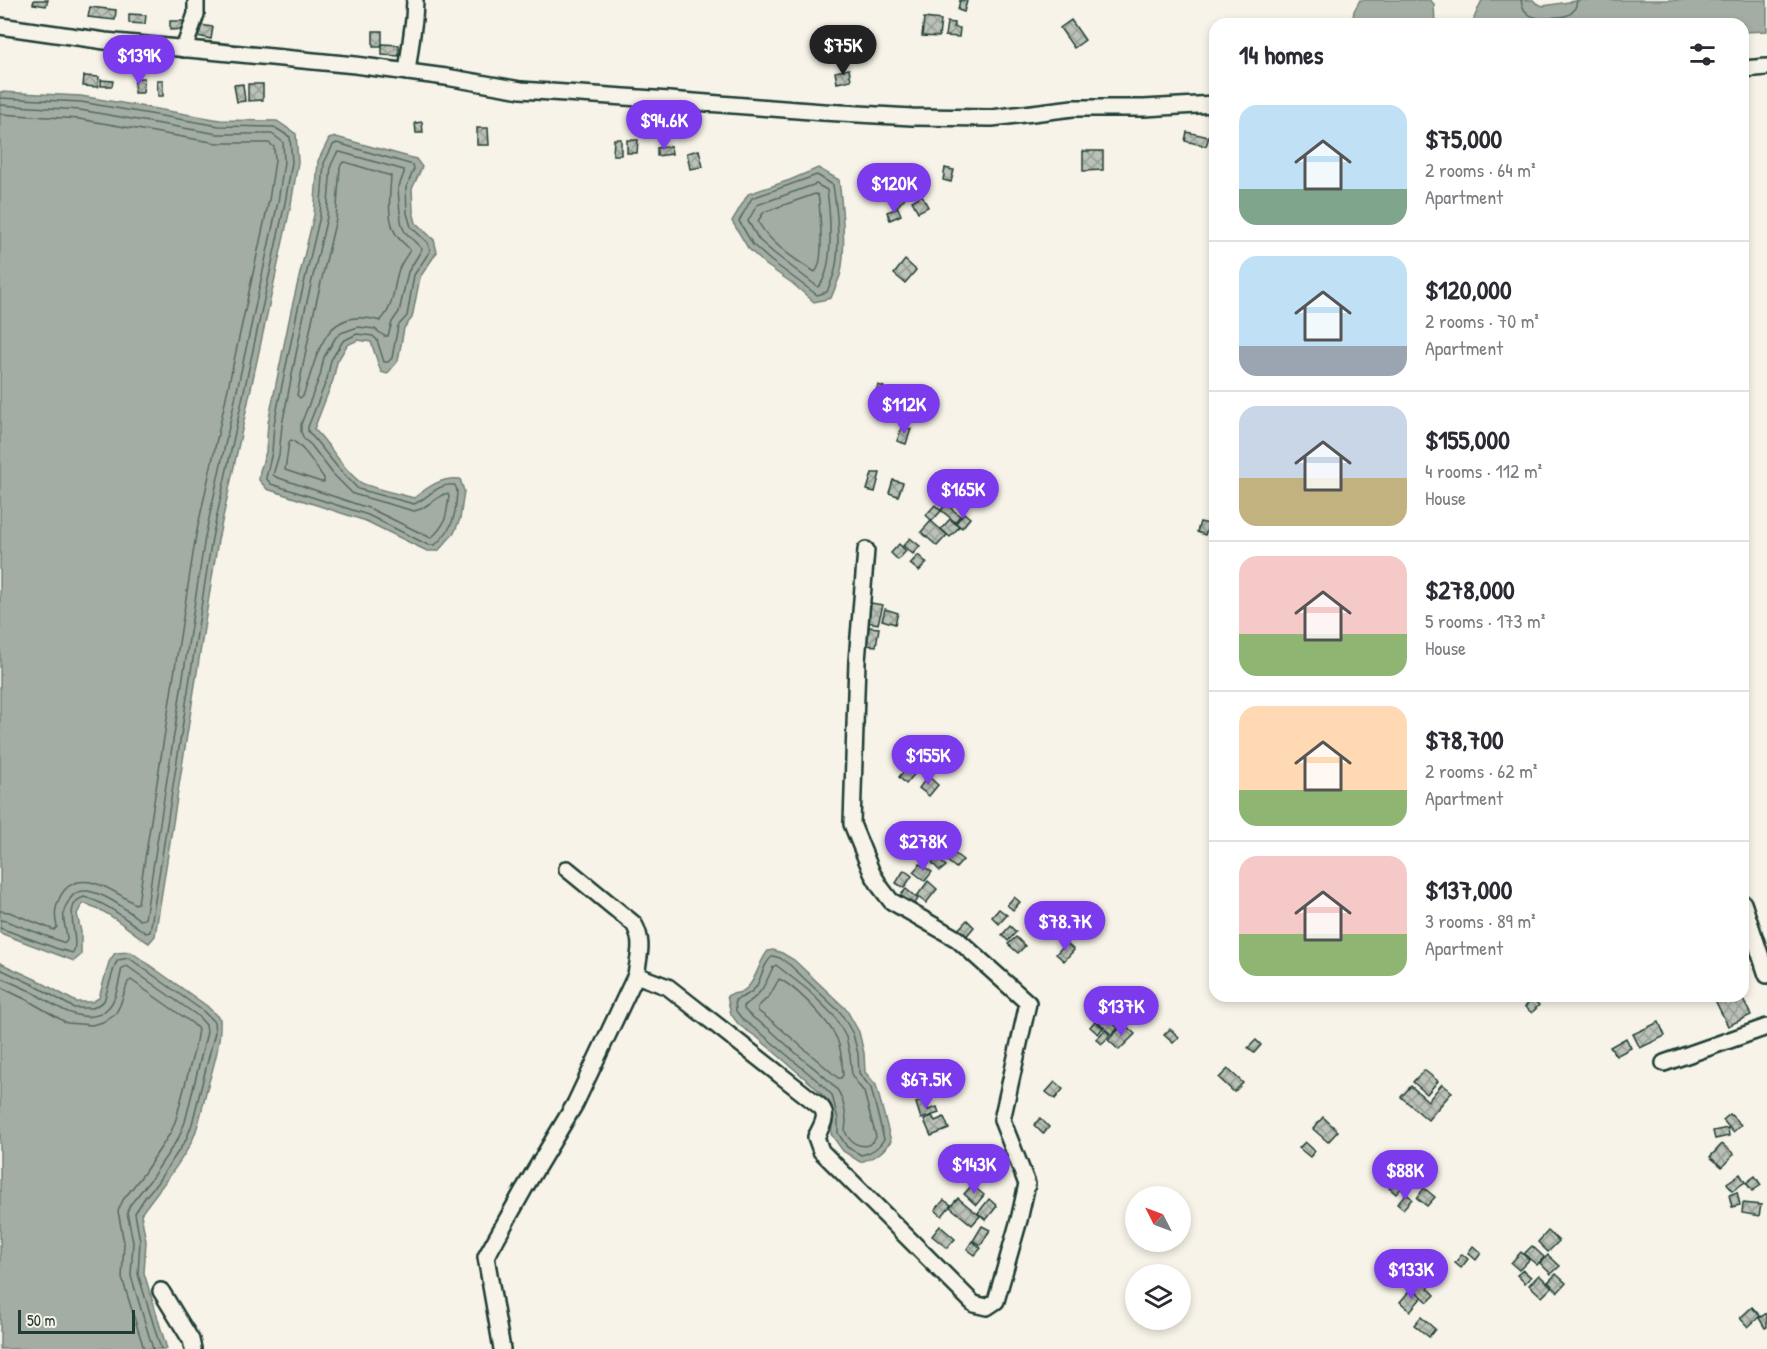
<!DOCTYPE html>
<meta charset="utf-8">
<style>
body{margin:0;font-family:"Patrick Hand",sans-serif;background:#f2f2f3;color:#2b2b33;height:100vh;display:flex;flex-direction:column;font-size:22px;white-space:nowrap}
*{box-sizing:border-box;margin:0}
p{font-size:20px;color:#7c7c81}
.icon{flex:none;width:33px;height:33px;fill:none;stroke:currentColor;stroke-width:2;stroke-linecap:round;stroke-linejoin:round}
.map{position:relative;flex:1;overflow:hidden}
.details{position:absolute;left:1209px;top:18px;width:540px;height:984px;display:flex;flex-direction:column;background:#fff;border-radius:18px;box-shadow:0 3px 9px #0003}
.details>*{flex:none}
.needle{width:39px;rotate:312deg}
.fabs{position:absolute;left:1125px;top:1186px;display:grid;gap:12px}
.fabs a{display:grid;place-items:center;width:66px;height:66px;border-radius:50%;background:#fff;box-shadow:0 3px 9px #0003;font-size:30px}
.scale{position:absolute;left:18px;bottom:15px;width:117px;box-sizing:border-box;padding-left:6px;border:3px solid #1f3d34;border-top:0;font-size:16px;line-height:21px;white-space:nowrap;color:#1f3d34;-webkit-text-stroke:4px #f7f3e8;paint-order:stroke}
.price{position:absolute;translate:-50% -51px;padding:0 14px;border-radius:21px;background:#7c3aed;color:#fff;font-size:20px;line-height:39px;filter:drop-shadow(0 2px 3px #0008)}
.price::after{content:'';position:absolute;left:50%;top:36px;width:18px;height:14px;margin-left:-9px;background:inherit;clip-path:polygon(0 0,100% 0,50% 100%)}
.price.on{background:#222;color:#fff}
ul{padding:0;list-style:none}
li{display:flex;align-items:center;gap:18px;height:150px;padding:0 30px}
li+li{border-top:2px solid #e1e1e2}
li span{display:grid;place-items:center;flex:none;width:168px;height:120px;border-radius:18px;color:#555}
li>.icon{margin-inline-start:auto}
span .icon{width:72px;height:72px;fill:#fffc;stroke-width:1}
li b{font-size:26px}
h2{display:flex;justify-content:space-between;align-items:center;height:72px;padding:0 30px;font-size:26px}
.map>svg:first-child{display:block}
</style>
<div class="map">
<svg width="1767" height="1349" viewBox="0 0 1767 1349">
<defs>
<pattern id="building-cross-hatch" width="8" height="8" patternUnits="userSpaceOnUse" patternTransform="scale(1.5)"><rect width="8" height="8" fill="#bbc1b6"/><path d="M0 0l8 8M0 8l8-8" fill="none" stroke="#979e95"/></pattern>
</defs>
<rect width="100%" height="100%" fill="#f7f3e8"/>
<filter id="ink" filterUnits="userSpaceOnUse"><feTurbulence type="fractalNoise" baseFrequency=".0167" numOctaves="2"/><feDisplacementMap in="SourceGraphic" scale="12" xChannelSelector="R" yChannelSelector="G"/><feConvolveMatrix kernelMatrix="1 2 1 2 8 2 1 2 1" color-interpolation-filters="sRGB"/></filter>
<g filter="url(#ink)">
<g fill="#a4ada3" stroke="#6f8077" stroke-width="1.5">
<path d="M1360,0H1430L1434,4L1435,24H1352L1354,11Z"/>
<path d="M1482,0H1533L1536,3L1543,6L1582,0H1767V31L1743,32V24H1475L1474,18Z"/>
<path d="M0,92L81,96L220,120L277,121L296,134L298,162L291,204L218,540L155,936L149,943C127,929 108,910 83,903L77,914L81,932V955L74,961L0,933Z"/>
<path d="M336,137L416,159L422,167L412,189L413,211L416,223L434,240L437,252L420,277L412,318L404,328L398,361L387,374L381,372L371,342L358,340L347,345L337,362L333,380L314,429C331,445 341,468 360,482C366,487 404,495 414,498C428,487 441,477 460,479L464,491L460,519L454,533L438,551H427L366,521L267,489L259,480L260,471L266,452L268,423L291,311L314,215L318,161L329,139Z"/>
<path d="M818,168L839,180C842,206 847,250 840,276C837,283 834,291 831,298L814,302L792,283L766,265L748,248L732,221L748,194L790,180Z"/>
<path d="M773,950L782,953L794,960L846,1009L859,1032L864,1053L865,1072L876,1085L891,1141C882,1153 875,1158 860,1162L843,1151L831,1134L833,1121L827,1100L815,1087L758,1038L739,1025L731,1014L727,996C731,993 736,994 741,992C756,985 758,962 768,951Z"/>
<path d="M131,952L207,1006L220,1019C221,1044 213,1068 206,1092C202,1109 199,1126 192,1141C179,1167 157,1191 141,1214L146,1241L144,1273L167,1349H0V963L37,980L76,1002H92L99,998L109,962L115,953Z"/>
</g>
<g fill="none" stroke-linecap="round" stroke-linejoin="round">
<g stroke="#546a60" stroke-width="1.5">
<path d="M1521,0C1523,19 1541,20 1556,17C1561,17 1567,17 1571,13C1576,10 1576,5 1577,0"/>
<path d="M0,98L81,102L219,126L274,127L290,137L292,162L285,203L212,538L150,932L146,933C126,920 108,903 84,897C60,904 81,938 73,953L58,949L0,928"/>
<path d="M0,105L80,110L218,134H272L283,142L284,162L278,202L205,537L145,919L140,920C126,909 84,876 70,899C68,903 64,907 64,912C62,921 67,931 67,940L65,943L6,921L0,920"/>
<path d="M0,114L79,119L217,143H269L274,147L275,161L269,200L196,535L138,903L135,904C114,891 79,866 61,895C55,907 54,914 57,927L54,930L9,912L0,911"/>
<path d="M337,143L413,165L414,169L406,188L407,213L411,227L428,243L430,251L414,275L407,316L398,326L392,358L388,362H384L377,340L373,336L357,334L343,341L331,360L327,379L308,427V431L339,469L358,489L414,504C428,498 439,482 455,485C459,492 456,496 456,504C454,523 449,532 435,545H428L368,515L271,484L266,478L272,452L274,424L297,313L320,216L324,163L333,145Z"/>
<path d="M340,152L404,170V173L398,189L400,213L402,226L405,232L422,249L408,272L399,312L392,322L388,336H384L375,329L358,327L341,333L336,337L324,357L320,376L301,424V432L304,439L311,445L333,474L353,494L414,511L421,509L444,494H448L449,497C446,516 447,524 431,538L371,509L276,477L273,475L279,455L282,425L304,314L327,217L331,165L337,153Z"/>
<path d="M345,162L391,176C390,194 386,220 397,236C401,242 407,245 410,250C406,257 400,264 398,272C393,290 394,308 380,321C322,304 318,357 303,396L300,398L297,395L313,316L336,219L340,167L342,163Z"/>
<path d="M817,175L833,185C837,210 841,249 834,274C832,280 829,286 827,292L817,295L770,260L753,245L739,221L752,198Z"/>
<path d="M816,184L827,190C830,212 835,271 818,287L775,254L759,240L748,221L757,205Z"/>
<path d="M815,194L818,195L819,201C820,217 825,263 815,272C795,260 768,242 758,221L764,212Z"/>
<path d="M291,440C304,446 315,466 324,478V482H321L285,470L289,442Z"/>
<path d="M773,956L780,958L790,965L841,1013L853,1034L858,1054L859,1073L871,1088L884,1139C879,1148 872,1153 861,1155L847,1147L838,1133V1119L832,1095L819,1082L762,1034L743,1020L736,1011L735,1000C743,997 751,994 756,987C762,977 763,963 773,956Z"/>
<path d="M776,965L808,990L835,1017L846,1037L850,1055L852,1076L864,1092L876,1137C869,1152 850,1146 845,1131C845,1129 846,1124 846,1122C846,1114 843,1098 838,1091C829,1079 815,1069 804,1060C792,1050 780,1039 769,1029C760,1022 751,1018 744,1009V1005C761,996 766,983 773,967Z"/>
<path d="M0,969L34,985L74,1008H93L104,1001L115,965L118,960L129,958L203,1011L214,1022L215,1032L192,1124L186,1140L157,1183L146,1196L135,1213L140,1241L138,1274L161,1349"/>
<path d="M0,977C11,983 23,987 34,993C53,1004 88,1031 109,1007C117,998 119,980 122,968L127,966L198,1016L206,1025L207,1032L185,1122L179,1137L151,1179L130,1205L127,1212L133,1242L131,1276L153,1349"/>
<path d="M779,979C796,987 829,1021 837,1039C842,1050 842,1063 843,1075L841,1078H838L773,1022L758,1011V1007L770,995Z"/>
<path d="M0,987L27,1000L67,1023L92,1025L103,1022L116,1013L120,1005L128,982L131,980L192,1023L198,1029L195,1047L176,1119L171,1132L144,1173L123,1200L118,1211L124,1243L122,1278L144,1349"/>
</g>
</g>
<g fill="url(#building-cross-hatch)" stroke="#1f3d34" stroke-width="1.5">
<path d="M34,0H48L46,6L33,4Z"/>
<path d="M960,0L967,1L964,12L958,10Z"/>
<path d="M90,7L116,10L115,20L88,17Z"/>
<path d="M129,14L146,15L145,24L129,23Z"/>
<path d="M924,18L941,20L939,37L922,36Z"/>
<path d="M1071,20L1085,40L1074,48L1060,28Z"/>
<path d="M170,21H184V29L170,30Z"/>
<path d="M947,22L954,23V27L960,28L959,37L945,36Z"/>
<path d="M195,24L213,27L211,39L193,35Z"/>
<rect x="373" y="31" width="9" height="16"/>
<path d="M382,44L399,45V56L382,55Z"/>
<path d="M849,69L851,80L837,83L835,72Z"/>
<path d="M84,76L99,77L98,87L83,86Z"/>
<path d="M135,78H144L143,93H134Z"/>
<path d="M101,80L113,81L112,86H101Z"/>
<path d="M157,80H163V96H158Z"/>
<path d="M243,84L245,101L237,102L234,85Z"/>
<path d="M248,84H263V100L248,101Z"/>
<path d="M422,122L423,133H416L415,123Z"/>
<path d="M477,128H488L489,145H477Z"/>
<path d="M1187,132L1209,137L1206,146L1185,141Z"/>
<path d="M614,139H621V155H613Z"/>
<path d="M627,140H638L637,153H627Z"/>
<path d="M671,146L672,154L657,156V148Z"/>
<path d="M699,150L703,167L690,169L687,153Z"/>
<path d="M1083,151H1103V170L1083,171Z"/>
<path d="M945,168L954,170L951,182L943,180Z"/>
<path d="M902,187L909,193L897,207L890,200Z"/>
<path d="M922,195L928,207L918,212L912,201Z"/>
<path d="M898,208L901,215L890,220L887,212Z"/>
<path d="M905,260L916,270L905,283L894,274Z"/>
<path d="M878,385L884,387L881,401L874,399Z"/>
<path d="M902,392L913,394L910,407L899,405Z"/>
<path d="M902,426L911,429L906,444L897,441Z"/>
<path d="M872,473H880L875,492L867,490Z"/>
<path d="M893,480L903,483L898,496L889,493Z"/>
<path d="M946,504L960,516L955,522L941,510Z"/>
<path d="M935,505L941,511L932,521L926,515Z"/>
<path d="M964,513L970,518L962,528L956,523Z"/>
<path d="M950,519L959,527L950,537L941,529Z"/>
<path d="M931,521L947,535L937,546L921,532Z"/>
<path d="M1200,522L1209,524L1205,535L1197,532Z"/>
<path d="M910,538L920,546L913,554L903,546Z"/>
<path d="M899,544L906,551L898,560L891,553Z"/>
<path d="M918,555L927,563L919,571L910,564Z"/>
<path d="M871,603L883,605L878,624L867,622Z"/>
<path d="M885,609L898,613L895,624L882,620Z"/>
<path d="M868,627L879,628L876,646L866,645Z"/>
<path d="M909,765L917,771L906,784L899,777Z"/>
<path d="M928,776L938,785L929,796L919,788Z"/>
<path d="M944,846L951,852L946,858L939,852Z"/>
<path d="M954,853L963,860L956,868L947,861Z"/>
<path d="M937,858L946,866L940,871L932,863Z"/>
<path d="M920,864L932,872L925,881L913,872Z"/>
<path d="M904,870L912,876L904,888L896,883Z"/>
<path d="M928,881L937,889L926,903L917,896Z"/>
<path d="M906,889L918,899L913,906L900,896Z"/>
<path d="M1014,897L1020,902L1013,910L1007,905Z"/>
<path d="M999,909L1007,915L999,924L992,917Z"/>
<path d="M967,920L974,927L964,939L956,932Z"/>
<path d="M1010,926L1016,932L1008,941L1002,935Z"/>
<path d="M1016,937L1025,946L1018,953L1008,944Z"/>
<path d="M1066,943L1074,950L1064,961L1056,954Z"/>
<path d="M1722,996H1741L1751,1015L1728,1026L1715,1000Z"/>
<path d="M1532,999L1539,1005L1532,1013L1525,1007Z"/>
<path d="M1116,1001L1126,1010L1120,1018L1110,1009Z"/>
<path d="M1104,1006L1115,1016L1111,1021L1103,1013L1100,1016L1097,1013Z"/>
<path d="M1104,1014L1118,1028L1112,1035L1097,1021Z"/>
<path d="M1095,1021L1103,1028L1098,1034L1090,1027Z"/>
<path d="M1659,1022L1665,1036L1640,1048L1633,1034Z"/>
<path d="M1124,1024L1135,1034L1119,1050L1108,1040Z"/>
<path d="M1170,1029L1179,1037L1173,1043L1164,1035Z"/>
<path d="M1105,1030L1110,1035L1102,1044L1096,1039Z"/>
<path d="M1626,1038L1631,1048L1616,1056L1610,1047Z"/>
<path d="M1256,1040L1261,1045L1254,1053L1248,1048Z"/>
<path d="M1228,1069L1243,1083L1234,1092L1219,1078Z"/>
<path d="M1424,1070L1438,1081L1427,1094L1413,1082Z"/>
<path d="M1055,1082L1063,1089L1055,1099L1046,1092Z"/>
<path d="M1442,1084L1452,1092L1428,1120L1401,1097L1411,1086L1428,1101Z"/>
<path d="M930,1087L933,1094L923,1098L920,1091Z"/>
<path d="M925,1100L928,1110L937,1107L939,1113L921,1119L916,1103Z"/>
<path d="M1730,1114L1741,1125L1733,1132L1723,1120Z"/>
<path d="M932,1116L935,1121L944,1117L949,1129L931,1136L924,1120Z"/>
<path d="M1323,1117L1338,1131L1328,1142L1313,1129Z"/>
<path d="M1040,1118L1049,1127L1043,1134L1034,1125Z"/>
<path d="M1728,1128L1729,1136L1715,1139L1713,1131Z"/>
<path d="M1305,1142L1315,1151L1310,1157L1299,1148Z"/>
<path d="M1722,1144L1734,1154L1722,1167L1710,1157Z"/>
<path d="M1740,1174L1745,1182L1732,1191L1727,1183Z"/>
<path d="M1755,1176L1761,1185L1752,1191L1746,1183Z"/>
<path d="M1398,1178L1405,1184L1396,1194L1389,1188Z"/>
<path d="M972,1185L984,1195L976,1205L964,1194Z"/>
<path d="M1424,1188L1435,1197L1427,1206L1417,1198Z"/>
<path d="M1737,1192L1740,1205L1732,1207L1729,1195Z"/>
<path d="M1406,1193L1412,1199L1403,1209L1397,1204Z"/>
<path d="M958,1198L980,1216L972,1225L950,1207Z"/>
<path d="M989,1199L997,1206L986,1220L978,1213Z"/>
<path d="M944,1200L951,1205L942,1216L935,1210Z"/>
<path d="M1743,1203L1761,1205L1759,1216L1742,1213Z"/>
<path d="M940,1226L955,1239L947,1248L932,1236Z"/>
<path d="M982,1226L990,1230L981,1245L973,1241Z"/>
<path d="M1548,1231L1559,1241L1548,1252L1538,1242Z"/>
<path d="M972,1241L981,1248L975,1255L967,1249Z"/>
<path d="M1473,1246L1481,1253L1476,1260L1468,1253Z"/>
<path d="M1532,1246L1544,1257L1537,1265L1524,1254Z"/>
<path d="M1521,1252L1529,1260L1519,1270L1511,1263Z"/>
<path d="M1462,1254L1468,1259L1461,1268L1455,1263Z"/>
<path d="M1548,1255L1560,1266L1551,1274L1540,1263Z"/>
<path d="M1523,1270L1531,1277L1525,1283L1517,1275Z"/>
<path d="M1556,1274L1566,1283L1558,1292L1548,1282Z"/>
<path d="M1539,1275L1552,1287L1542,1297L1529,1285Z"/>
<path d="M1424,1276L1433,1283L1428,1288L1435,1295L1428,1302L1412,1288Z"/>
<path d="M1412,1288L1422,1297L1410,1311L1400,1302Z"/>
<path d="M1752,1307L1760,1316L1748,1327L1740,1318Z"/>
<path d="M1767,1313V1327L1765,1328L1759,1318Z"/>
<path d="M1421,1317L1435,1329L1429,1337L1414,1325Z"/>
</g>
<g fill="none" stroke-linecap="round" stroke-linejoin="round">
<defs>
<g id="street">
<path d="M0,26L105,41L355,65L446,77L521,90L669,100L823,112L912,117L992,118L1073,108H1144L1215,104"/>
<path d="M184,49L196,14V0"/>
<path d="M1743,69L1767,67"/>
<path d="M407,72L414,19L415,0"/>
<path d="M567,869L634,924C644,942 639,955 636,975"/>
<path d="M1743,903L1767,975"/>
<path d="M1664,1063L1767,1027"/>
<path d="M161,1291L191,1340L193,1349"/>
<path d="M502,1349L486,1257L524,1189L575,1104L636,975L668,987L821,1107C829,1116 821,1127 816,1137L821,1151L974,1304L987,1307L996,1301L1019,1220L1027,1184L1002,1120L1028,1003L957,939L891,901L881,888L872,873L852,824L857,661L866,550"/>
</g>
</defs>
<use href="#street" stroke="#1f3d34" stroke-width="20"/>
<use href="#street" stroke="#f7f3e8" stroke-width="15"/>
</g>
</g>
</svg>
<div class="fabs">
<a><svg class="needle" viewBox="-14 -14 28 28"><path d="M0-13l5 13h-10z" fill="#e53935"/><path d="M0 13l5-13h-10z" fill="#7c7c81"/></svg></a>
<a><svg class="icon" aria-label="layers" viewBox="0 0 24 24"><path d="M12 4l9 5-9 5-9-5zM3 14l9 5 9-5"/></svg></a>
</div>
<div class="scale">50 m</div>
<b class="price on" style="left:843px;top:76px">$75K</b>
<b class="price" style="left:139px;top:86px">$139K</b>
<b class="price" style="left:664px;top:151px">$94.6K</b>
<b class="price" style="left:894px;top:214px">$120K</b>
<b class="price" style="left:904px;top:435px">$112K</b>
<b class="price" style="left:963px;top:520px">$165K</b>
<b class="price" style="left:928px;top:786px">$155K</b>
<b class="price" style="left:923px;top:872px">$278K</b>
<b class="price" style="left:1065px;top:952px">$78.7K</b>
<b class="price" style="left:1121px;top:1037px">$137K</b>
<b class="price" style="left:926px;top:1110px">$67.5K</b>
<b class="price" style="left:974px;top:1195px">$143K</b>
<b class="price" style="left:1405px;top:1201px">$88K</b>
<b class="price" style="left:1411px;top:1300px">$133K</b>
<section class="details">
<h2>14 homes<svg class="icon" aria-label="filters" viewBox="0 0 24 24"><path d="M4 7h16M4 17h16"/><circle cx="9" cy="7" r="2"/><circle cx="15" cy="17" r="2"/></svg></h2>
<ul>
<li><span style="background:linear-gradient(#bfe0f5 70%,#7fa58c 0)"><svg class="icon" aria-label="home" viewBox="0 0 24 24"><path d="M3 11l9-7 9 7M6 9v11h12V9"/></svg></span><div><b>$75,000</b><p>2 rooms · 64 m²</p><p>Apartment</p></div></li>
<li><span style="background:linear-gradient(#bfe0f5 75%,#9aa5b1 0)"><svg class="icon" aria-label="home" viewBox="0 0 24 24"><path d="M3 11l9-7 9 7M6 9v11h12V9"/></svg></span><div><b>$120,000</b><p>2 rooms · 70 m²</p><p>Apartment</p></div></li>
<li><span style="background:linear-gradient(#c9d6e8 60%,#c2b280 0)"><svg class="icon" aria-label="home" viewBox="0 0 24 24"><path d="M3 11l9-7 9 7M6 9v11h12V9"/></svg></span><div><b>$155,000</b><p>4 rooms · 112 m²</p><p>House</p></div></li>
<li><span style="background:linear-gradient(#f6c9c9 65%,#8fb573 0)"><svg class="icon" aria-label="home" viewBox="0 0 24 24"><path d="M3 11l9-7 9 7M6 9v11h12V9"/></svg></span><div><b>$278,000</b><p>5 rooms · 173 m²</p><p>House</p></div></li>
<li><span style="background:linear-gradient(#ffd9b3 70%,#8fb573 0)"><svg class="icon" aria-label="home" viewBox="0 0 24 24"><path d="M3 11l9-7 9 7M6 9v11h12V9"/></svg></span><div><b>$78,700</b><p>2 rooms · 62 m²</p><p>Apartment</p></div></li>
<li><span style="background:linear-gradient(#f6c9c9 65%,#8fb573 0)"><svg class="icon" aria-label="home" viewBox="0 0 24 24"><path d="M3 11l9-7 9 7M6 9v11h12V9"/></svg></span><div><b>$137,000</b><p>3 rooms · 89 m²</p><p>Apartment</p></div></li>
</ul>
</section>
</div>
